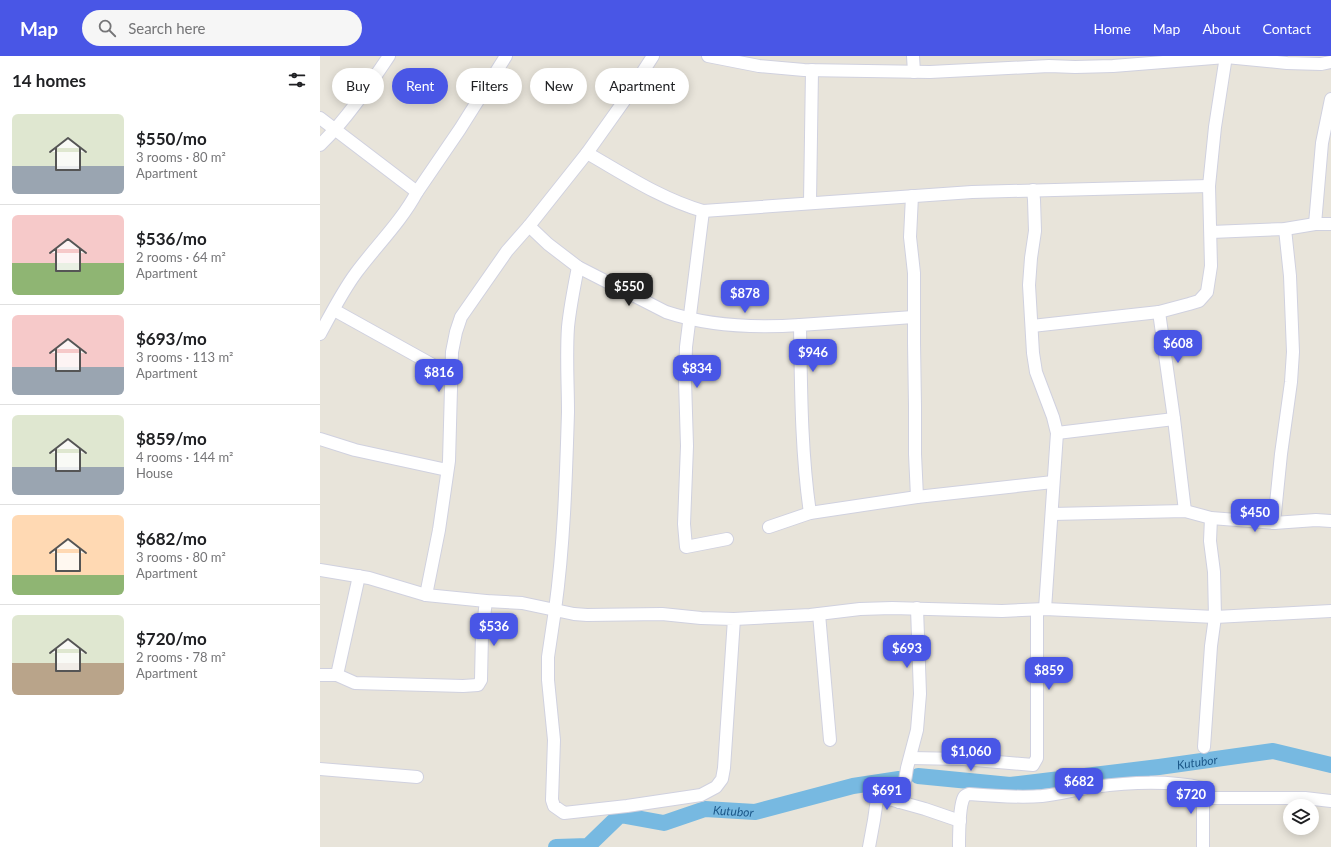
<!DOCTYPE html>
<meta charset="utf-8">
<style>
body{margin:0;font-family:Lato,sans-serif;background:#f6f6f6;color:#202124;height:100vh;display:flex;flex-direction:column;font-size:15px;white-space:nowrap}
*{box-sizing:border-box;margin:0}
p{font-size:13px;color:#757577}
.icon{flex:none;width:22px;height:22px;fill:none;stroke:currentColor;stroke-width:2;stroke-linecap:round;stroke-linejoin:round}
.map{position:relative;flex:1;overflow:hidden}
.drawer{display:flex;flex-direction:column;background:#fff;width:320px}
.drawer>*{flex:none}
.top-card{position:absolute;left:12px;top:12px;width:380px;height:36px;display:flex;gap:8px}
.fabs{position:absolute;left:963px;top:743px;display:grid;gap:8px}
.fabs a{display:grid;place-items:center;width:36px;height:36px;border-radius:50%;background:#fff;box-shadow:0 2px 10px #0003;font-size:20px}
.price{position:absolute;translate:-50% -34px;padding:0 9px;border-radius:8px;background:#4956e6;color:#fff;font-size:13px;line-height:26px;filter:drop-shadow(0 1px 2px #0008)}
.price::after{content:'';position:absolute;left:50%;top:24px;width:12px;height:9px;margin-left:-6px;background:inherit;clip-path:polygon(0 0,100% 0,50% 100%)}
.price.current{background:#222;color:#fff}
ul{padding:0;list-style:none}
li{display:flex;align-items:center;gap:12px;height:100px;padding:0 12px}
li+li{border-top:1px solid #e0e0e0}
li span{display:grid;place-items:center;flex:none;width:112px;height:80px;border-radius:6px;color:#555}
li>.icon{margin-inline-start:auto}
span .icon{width:48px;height:48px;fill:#fffc;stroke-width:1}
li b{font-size:17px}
h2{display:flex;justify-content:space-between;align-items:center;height:48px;padding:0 12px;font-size:17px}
.chip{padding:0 14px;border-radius:18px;background:#fff;box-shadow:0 2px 10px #0003;font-size:14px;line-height:36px}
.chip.current{background:#4956e6;color:#fff}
header{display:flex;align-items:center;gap:24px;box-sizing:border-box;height:56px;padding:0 20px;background:#4956e6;color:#fff}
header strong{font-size:19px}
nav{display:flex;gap:22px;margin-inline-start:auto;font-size:14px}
.search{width:280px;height:36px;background:#f6f6f6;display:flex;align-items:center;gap:10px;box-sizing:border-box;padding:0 14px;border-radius:22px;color:#757577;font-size:15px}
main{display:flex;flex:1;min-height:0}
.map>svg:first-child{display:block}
</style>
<header>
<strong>Map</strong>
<div class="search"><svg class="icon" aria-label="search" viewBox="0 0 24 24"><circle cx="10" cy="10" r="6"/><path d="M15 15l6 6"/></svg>Search here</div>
<nav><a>Home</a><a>Map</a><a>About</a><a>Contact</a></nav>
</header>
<main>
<section class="drawer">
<h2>14 homes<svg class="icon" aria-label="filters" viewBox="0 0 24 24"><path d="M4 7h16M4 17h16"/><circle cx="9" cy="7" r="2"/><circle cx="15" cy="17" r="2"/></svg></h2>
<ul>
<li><span style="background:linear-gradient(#dfe7d0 65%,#9aa5b1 0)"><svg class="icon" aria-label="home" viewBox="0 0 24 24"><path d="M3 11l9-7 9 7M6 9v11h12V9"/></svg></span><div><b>$550/mo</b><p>3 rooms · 80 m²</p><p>Apartment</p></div></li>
<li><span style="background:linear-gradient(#f6c9c9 60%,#8fb573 0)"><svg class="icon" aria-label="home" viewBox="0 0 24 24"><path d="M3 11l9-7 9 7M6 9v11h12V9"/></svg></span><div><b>$536/mo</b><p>2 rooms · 64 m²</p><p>Apartment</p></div></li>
<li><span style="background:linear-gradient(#f6c9c9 65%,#9aa5b1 0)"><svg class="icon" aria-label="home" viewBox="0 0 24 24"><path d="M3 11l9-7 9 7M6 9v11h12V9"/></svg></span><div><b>$693/mo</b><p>3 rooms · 113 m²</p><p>Apartment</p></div></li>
<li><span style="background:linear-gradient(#dfe7d0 65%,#9aa5b1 0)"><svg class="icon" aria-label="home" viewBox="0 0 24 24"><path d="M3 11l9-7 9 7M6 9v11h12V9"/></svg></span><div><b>$859/mo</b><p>4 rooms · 144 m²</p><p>House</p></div></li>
<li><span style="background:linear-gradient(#ffd9b3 75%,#8fb573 0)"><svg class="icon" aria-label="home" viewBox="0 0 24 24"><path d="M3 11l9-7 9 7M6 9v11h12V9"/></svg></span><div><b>$682/mo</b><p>3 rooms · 80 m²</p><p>Apartment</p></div></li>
<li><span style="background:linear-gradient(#dfe7d0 60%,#b9a48a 0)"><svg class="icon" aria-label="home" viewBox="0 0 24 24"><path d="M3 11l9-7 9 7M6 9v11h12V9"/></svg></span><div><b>$720/mo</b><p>2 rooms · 78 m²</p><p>Apartment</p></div></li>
</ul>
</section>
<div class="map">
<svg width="1011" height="791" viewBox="0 0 1011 791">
<rect width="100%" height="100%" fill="#e8e4da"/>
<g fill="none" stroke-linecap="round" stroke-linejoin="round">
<g stroke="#77b9e1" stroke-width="16">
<path id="s1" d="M598,720L690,729L839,711L953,695L1011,709"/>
<path id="s2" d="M236,791L268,790L300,759L344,767L385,753L435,756L533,730L579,723"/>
</g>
<defs>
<g id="minor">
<path d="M388,0L439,10L484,14L610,16L729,10L755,11L793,10L906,1L967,7L1001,8L1011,6"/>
<path d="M593,0L594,16"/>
<path d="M0,62L97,136L140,73L186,0"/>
<path d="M0,89C27,63 48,31 69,0"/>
<path d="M267,97C304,118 341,143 383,155L652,136L889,130"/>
<path d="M713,134L714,144L715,175L711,202L709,229L713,297L716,316L733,361L737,377L725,553"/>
<path d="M592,140L590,181L594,217V287L595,350V398L597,441"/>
<path d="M490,146L492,14"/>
<path d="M383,155L366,291L365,324L367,390L364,468L366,491L407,483"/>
<path d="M995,168L1002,87L1011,43"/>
<path d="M209,170L228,188L258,211L346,256C388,270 437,272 480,269"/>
<path d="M891,176L965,173L995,168H1011"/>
<path d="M14,254L131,319"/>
<path d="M839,256L854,363L865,455"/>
<path d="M712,270L839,256L869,248L879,245L887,236L891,210L889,130L895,71L906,0"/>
<path d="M0,278C11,258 22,236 36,217C56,190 81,166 97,136"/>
<path d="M737,377L854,363"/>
<path d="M0,383L35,394L127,414"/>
<path d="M490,457C481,395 481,331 480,269L593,261"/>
<path d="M732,458L865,455L891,462L954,467L996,464L1011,465"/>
<path d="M954,467L961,398L971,326L973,296L970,220L965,173"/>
<path d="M449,471L490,457L597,441L733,426"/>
<path d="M0,514L49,522L106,539L166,545L202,547L235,554C244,489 246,422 248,356C248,328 246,300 248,271C250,251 254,231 258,211"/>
<path d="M106,539L119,474L129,405L132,296L136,276L141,261L187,195L209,170L267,97L304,45L333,0"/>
<path d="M499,558L510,684"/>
<path d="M414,563L404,712L402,723L396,731L381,739L307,750L244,757L234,750L232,744L234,684L228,624V601L235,554L254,558L267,559L342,558L381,562L414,563L451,561L490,559L540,553L572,552L682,555L725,553L895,561L1011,555"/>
<path d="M0,619H17L35,627L143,630L158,629L161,624L162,578L166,545"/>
<path d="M17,619L39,520"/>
<path d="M884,691L891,590L895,561L894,516L890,485L891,462"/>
<path d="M590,702L643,703L713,709L717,702V554"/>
<path d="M0,713L97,721"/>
<path d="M883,742H985L1011,745"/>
<path d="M579,746L584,731L587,712L597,674L600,638L597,552"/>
<path d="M549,791L554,764L556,750L557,744L562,741L605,753L640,765"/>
<path d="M639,791C639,781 639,750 644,741C645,739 646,739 649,738C673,740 698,742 722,740C740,738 757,733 774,731C811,726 847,724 883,732"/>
<path d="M883,791V736"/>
</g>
</defs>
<use href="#minor" stroke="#d0d1df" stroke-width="14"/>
<use href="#minor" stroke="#fff" stroke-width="12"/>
</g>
<g text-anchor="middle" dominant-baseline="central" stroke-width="3" stroke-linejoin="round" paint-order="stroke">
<g font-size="12" font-style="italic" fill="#1b5788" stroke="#fff">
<text stroke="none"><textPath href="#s1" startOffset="281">Kutubor</textPath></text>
<text stroke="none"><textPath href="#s2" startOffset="193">Kutubor</textPath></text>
</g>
</g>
</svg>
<div class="fabs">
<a><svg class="icon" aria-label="layers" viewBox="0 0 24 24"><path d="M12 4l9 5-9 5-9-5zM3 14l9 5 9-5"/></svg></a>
</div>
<b class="price current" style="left:309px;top:251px">$550</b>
<b class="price" style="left:425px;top:258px">$878</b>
<b class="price" style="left:858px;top:308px">$608</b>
<b class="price" style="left:493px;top:317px">$946</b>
<b class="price" style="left:377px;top:333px">$834</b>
<b class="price" style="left:119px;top:337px">$816</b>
<b class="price" style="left:935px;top:477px">$450</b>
<b class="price" style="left:174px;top:591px">$536</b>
<b class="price" style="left:587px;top:613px">$693</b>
<b class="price" style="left:729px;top:635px">$859</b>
<b class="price" style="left:651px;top:716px">$1,060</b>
<b class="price" style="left:759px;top:746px">$682</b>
<b class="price" style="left:567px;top:755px">$691</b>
<b class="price" style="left:871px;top:759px">$720</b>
<div class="top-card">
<a class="chip">Buy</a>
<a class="chip current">Rent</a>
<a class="chip">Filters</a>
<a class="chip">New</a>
<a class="chip">Apartment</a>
</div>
</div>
</main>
